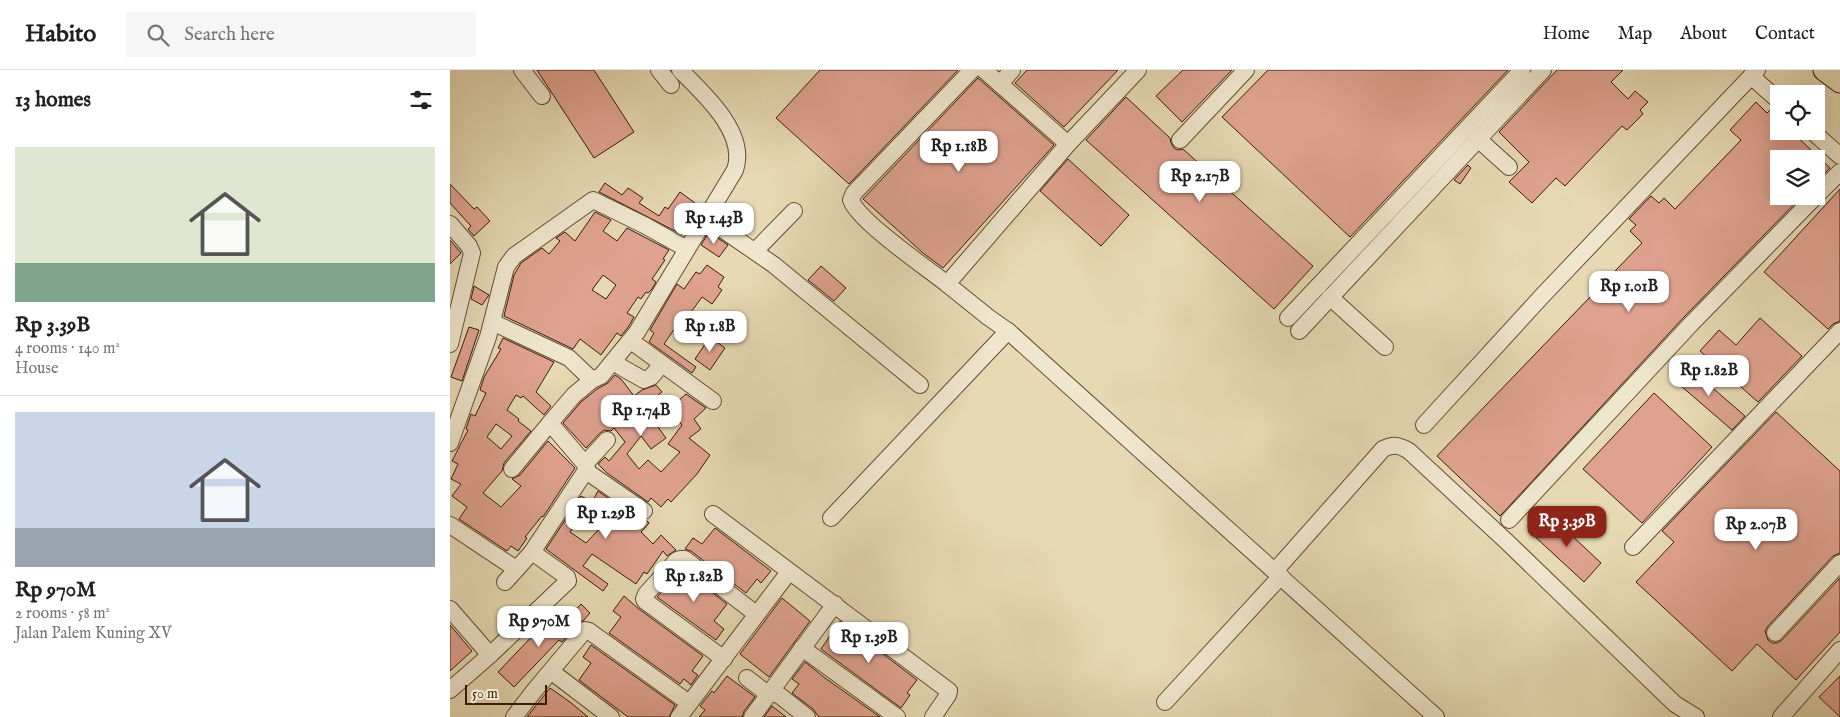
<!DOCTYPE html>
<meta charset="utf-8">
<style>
body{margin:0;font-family:"IM FELL English",serif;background:#f6f6f6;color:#202124;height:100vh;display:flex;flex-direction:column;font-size:19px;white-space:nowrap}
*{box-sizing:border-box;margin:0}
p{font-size:16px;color:#757577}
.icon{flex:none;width:28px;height:28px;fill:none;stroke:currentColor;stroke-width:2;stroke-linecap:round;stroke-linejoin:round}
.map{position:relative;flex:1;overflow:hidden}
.panel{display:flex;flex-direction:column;background:#fff;width:450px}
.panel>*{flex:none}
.controls{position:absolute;left:1320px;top:15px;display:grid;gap:10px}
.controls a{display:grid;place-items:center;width:55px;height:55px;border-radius:0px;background:#fff;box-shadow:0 5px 20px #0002;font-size:25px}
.scale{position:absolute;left:15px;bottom:12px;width:82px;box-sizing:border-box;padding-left:5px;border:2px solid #3a1d04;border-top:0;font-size:14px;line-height:18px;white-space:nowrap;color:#3a1d04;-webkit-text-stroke:4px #efe6ce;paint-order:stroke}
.price{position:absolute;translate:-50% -42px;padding:0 11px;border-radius:10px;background:#fff;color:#222;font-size:16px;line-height:32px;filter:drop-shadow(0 1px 2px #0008)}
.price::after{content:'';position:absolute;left:50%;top:30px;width:15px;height:11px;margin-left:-8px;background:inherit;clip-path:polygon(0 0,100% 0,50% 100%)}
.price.current{background:#8f2418;color:#fff}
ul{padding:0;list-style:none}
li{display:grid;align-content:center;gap:10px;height:265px;padding:0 15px}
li+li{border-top:1px solid #e0e0e0}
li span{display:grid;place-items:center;height:155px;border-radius:0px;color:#555}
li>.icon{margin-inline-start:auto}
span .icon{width:90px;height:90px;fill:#fffc;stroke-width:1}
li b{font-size:21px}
h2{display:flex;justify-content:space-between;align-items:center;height:60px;padding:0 15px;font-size:21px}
header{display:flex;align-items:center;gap:30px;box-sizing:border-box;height:70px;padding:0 25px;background:#fff;border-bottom:1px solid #e0e0e0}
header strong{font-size:24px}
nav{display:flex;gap:28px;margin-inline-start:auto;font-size:18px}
.search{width:350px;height:45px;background:#f6f6f6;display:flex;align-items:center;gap:12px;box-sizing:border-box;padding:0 18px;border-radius:0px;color:#757577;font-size:19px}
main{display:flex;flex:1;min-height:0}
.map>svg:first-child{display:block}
</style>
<header>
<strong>Habito</strong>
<div class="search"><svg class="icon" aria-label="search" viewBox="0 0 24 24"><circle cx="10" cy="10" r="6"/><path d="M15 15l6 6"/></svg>Search here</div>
<nav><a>Home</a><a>Map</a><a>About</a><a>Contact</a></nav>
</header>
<main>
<section class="panel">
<h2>13 homes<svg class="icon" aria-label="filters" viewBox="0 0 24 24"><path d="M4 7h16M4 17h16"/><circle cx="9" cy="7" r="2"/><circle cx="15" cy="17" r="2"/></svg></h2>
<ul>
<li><span style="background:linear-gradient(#dfe7d0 75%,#7fa58c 0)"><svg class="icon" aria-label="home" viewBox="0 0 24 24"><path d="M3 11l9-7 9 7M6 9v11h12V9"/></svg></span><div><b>Rp 3.39B</b><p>4 rooms · 140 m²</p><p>House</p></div></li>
<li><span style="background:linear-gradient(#c9d6e8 75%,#9aa5b1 0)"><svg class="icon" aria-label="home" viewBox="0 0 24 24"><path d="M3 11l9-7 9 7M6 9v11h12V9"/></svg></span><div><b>Rp 970M</b><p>2 rooms · 58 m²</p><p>Jalan Palem Kuning XV</p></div></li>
</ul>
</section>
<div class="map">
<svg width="1390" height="647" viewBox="0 0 1390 647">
<rect width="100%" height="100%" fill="#e6d9b3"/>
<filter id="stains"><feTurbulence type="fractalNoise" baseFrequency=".004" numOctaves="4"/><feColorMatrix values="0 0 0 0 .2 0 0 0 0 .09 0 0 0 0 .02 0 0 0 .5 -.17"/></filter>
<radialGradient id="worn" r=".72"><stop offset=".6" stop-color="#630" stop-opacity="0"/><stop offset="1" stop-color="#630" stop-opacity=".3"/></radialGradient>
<g fill="#dfa290" stroke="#3a1d04" fill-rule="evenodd">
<path d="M87,0H144L184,62L144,88Z"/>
<path d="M370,0H508L399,114L326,48Z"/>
<path d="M577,0H668L614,57L565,13Z"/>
<path d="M733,0H782L732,52L706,26Z"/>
<path d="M818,0H1058L900,167L772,47Z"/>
<path d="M1107,0H1173L1161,12L1178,29L1185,21L1198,32L1190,40L1193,44L1177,60L1172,56L1115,116L1106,108L1082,133L1059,112L1079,92L1049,62Z"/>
<path d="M528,8L604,75L493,198L473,183L413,129L414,128Z"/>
<path d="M676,27L720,68L721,73L724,78L728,80L733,79L863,196L824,239L636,70Z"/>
<path d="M1306,32L1317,43L1320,40L1329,49V61H1341L1380,98L1366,112V89H1329V126H1352L1234,247L1050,446L987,386L1192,173L1180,161L1186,155L1179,149L1201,126L1209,133L1214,128L1225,139L1291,70L1280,60Z"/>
<path d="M618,89L679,145L651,176L590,121Z"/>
<path d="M1018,95L1021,98L1010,114L1004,110Z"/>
<path d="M155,113L172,125L178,118L193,128L189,133L209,146L215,137L218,139L230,122L245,133L234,149L240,154L233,165L149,122Z"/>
<path d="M0,114L24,139L27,137L40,151L24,166L18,159L21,156L0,133Z"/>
<path d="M1390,119V251L1383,254L1378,259L1314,202Z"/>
<path d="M145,142L161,150L153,161L167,171L177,158L219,180L213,189L215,190L202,209L206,212L202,219L198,223L196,222L191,229L188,227L177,243L184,247L179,256L171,266L167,263L151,285L130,269L123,279L54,246L64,205L71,193L92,178L99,184L110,171L106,168L115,162L125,171ZM153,205L166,215L156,229L142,220Z"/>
<path d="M259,162L278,175L269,187L251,175Z"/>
<path d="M0,170L11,183L0,194Z"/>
<path d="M257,195L274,207L268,217L272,220L262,234L252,227L228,260L225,258L214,274L246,297L242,303L199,272L204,263L200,260L227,214L234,219L246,202L250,204Z"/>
<path d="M371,196L396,218L384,231L358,210Z"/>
<path d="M24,216L39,225L32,235L21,229Z"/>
<path d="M1310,248L1352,286L1308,332L1250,281L1269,260L1286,275Z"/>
<path d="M19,257L29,260L12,311L1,307Z"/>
<path d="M260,267L275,278L260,300L245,289Z"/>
<path d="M53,268L104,292L86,322L101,336L94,345L73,326L71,328L66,325L57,340L69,349L68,351L81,361L54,393L52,401L33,423L51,437L71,416L62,409L70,405L98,371L125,398L93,447L92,446L75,467L77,468L68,481L61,476L57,481L9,449L17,437L2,426L11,414L1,409L8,394L2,391L18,360L16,359L21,344L25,346L36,323L30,320L34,307L51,279L48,278ZM46,354L62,366L51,379L37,367Z"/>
<path d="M1235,294L1295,346L1282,360L1223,309Z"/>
<path d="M165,305L171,309L184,326L192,320L206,315L212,322L207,326L217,337L202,349L216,368L201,379L191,366L177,384L189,399L198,390L211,402L230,382L218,374L232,355L219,339L236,324L256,338L244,349L251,359L239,368L260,385L247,404L221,432L218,429L211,437L201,428L198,432L157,403L148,394L155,387L159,391L175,372L164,358L161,361L154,360L150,363L136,378L113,353L131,332L147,319L158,313Z"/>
<path d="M1204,323L1262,377L1192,453L1133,399Z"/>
<path d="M1326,342L1390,401V483L1383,486L1318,556L1315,561L1318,570L1322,573H1327L1332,570L1390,508V562L1346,610L1307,574L1282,601L1186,512L1224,472L1212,461Z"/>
<path d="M148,421L188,449L196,450L199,453L191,462L203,474L211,465L226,480L217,486L213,481L197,504L194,502L186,514L142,484L133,496L158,514L153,521L96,479L131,426L142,432ZM134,443L153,455L136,473L120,462Z"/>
<path d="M1100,445L1151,493L1134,512L1082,464Z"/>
<path d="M265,458L321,501L311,513L307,509L296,523L241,481L235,479L243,468L252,474Z"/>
<path d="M232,499L277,534L264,551L274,559L266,570L207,527Z"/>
<path d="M174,526L189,539L253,586L242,601L248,605L241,615L234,609L230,614L159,563L171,547L163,541Z"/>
<path d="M332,528L360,551L319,607L290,584Z"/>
<path d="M131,534L140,543L134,550L127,554L112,572L109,570L64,617L48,602L90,558L100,568Z"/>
<path d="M390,551L467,610L457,623L460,625L451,638L371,579Z"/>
<path d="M0,555L22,581L0,601Z"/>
<path d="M141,575L225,635L219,647H178L129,610L141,593L133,587Z"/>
<path d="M355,592L375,608L430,647H369L363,639L342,623L349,614L342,609Z"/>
<path d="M277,606L305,627L294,641L292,647H249L255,640L250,636L262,621L264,623Z"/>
<path d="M1390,606V647L1369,627Z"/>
<path d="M100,618L120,632L138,647H77Z"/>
<path d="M322,636L336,647H314Z"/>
</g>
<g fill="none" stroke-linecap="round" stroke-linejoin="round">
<defs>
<g id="minor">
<path d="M72,0L92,26"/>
<path d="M209,0L221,15"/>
<path d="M534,0L618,74"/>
<path d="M1301,6L1329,31"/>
<path d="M550,14L562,0"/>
<path d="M1362,61L1390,86"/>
<path d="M1028,69L1059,97"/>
<path d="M730,70L796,0"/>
<path d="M1366,126L1390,102"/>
<path d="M256,148L324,195L470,315"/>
<path d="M0,154L19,176L22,183L0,274"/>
<path d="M305,181L344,141"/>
<path d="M497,214C477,198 408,151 401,130L404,123L522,0"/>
<path d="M880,227L935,277"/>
<path d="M838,248L1072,0"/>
<path d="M42,252L119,288L142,310"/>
<path d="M558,261L538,247L497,214L618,74L688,0"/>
<path d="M849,261L1093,0"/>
<path d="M181,271L263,331"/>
<path d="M164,291L171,297L194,310L201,307L212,294"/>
<path d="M974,355L1093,225L1307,0"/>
<path d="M0,373L38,267L56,197L64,186L143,130L196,156L237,179"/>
<path d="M135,394L157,370"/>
<path d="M62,399L100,353"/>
<path d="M136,401L194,441"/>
<path d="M263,444L499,621L498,625L483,647"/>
<path d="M381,448L558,261L986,647"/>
<path d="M1059,450L1241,254L1366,126"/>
<path d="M0,455L66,499"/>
<path d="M1183,477L1390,261"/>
<path d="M825,501L933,379C944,374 949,375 959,381L1055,470L1225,634L1246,647"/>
<path d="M55,512L82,482L137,399L135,394L100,353L124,325L142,310L151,306L187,262L285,100C298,63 253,23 230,0"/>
<path d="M0,539L40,585"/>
<path d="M1325,563L1390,493"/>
<path d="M352,578L447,647"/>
<path d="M274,589L195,531L194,529L196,524L227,490L230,489H235L306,544"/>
<path d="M102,602L161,647"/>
<path d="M297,608L315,622L329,625L357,647"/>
<path d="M0,620L40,585L118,511L117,507L82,482"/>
<path d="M715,632L831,506"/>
<path d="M64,647L84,621L135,560L139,561L239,633"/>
<path d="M229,647L339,502"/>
<path d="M302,647L385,534"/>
<path d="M1331,647L1390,580"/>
</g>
<path id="major" d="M1374,0L1390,12"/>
</defs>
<use href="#minor" stroke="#654c30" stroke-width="18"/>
<use href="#major" stroke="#3a1d04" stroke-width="23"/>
<use href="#minor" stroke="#efe6ce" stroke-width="16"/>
<use href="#major" stroke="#e6d9b3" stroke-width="21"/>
</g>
<rect width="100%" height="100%" filter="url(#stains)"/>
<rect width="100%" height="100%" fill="url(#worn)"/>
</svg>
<div class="controls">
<a><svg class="icon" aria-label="locate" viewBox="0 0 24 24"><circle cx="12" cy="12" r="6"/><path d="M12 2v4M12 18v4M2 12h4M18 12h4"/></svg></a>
<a><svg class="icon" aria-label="layers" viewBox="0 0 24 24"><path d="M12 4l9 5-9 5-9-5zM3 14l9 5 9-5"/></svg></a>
</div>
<div class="scale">50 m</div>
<b class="price" style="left:509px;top:103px">Rp 1.18B</b>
<b class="price" style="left:750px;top:133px">Rp 2.17B</b>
<b class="price" style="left:264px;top:175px">Rp 1.43B</b>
<b class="price" style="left:1179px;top:243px">Rp 1.01B</b>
<b class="price" style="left:260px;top:283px">Rp 1.8B</b>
<b class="price" style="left:1259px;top:327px">Rp 1.82B</b>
<b class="price" style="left:191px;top:367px">Rp 1.74B</b>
<b class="price" style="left:156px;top:470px">Rp 1.29B</b>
<b class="price current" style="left:1117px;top:478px">Rp 3.39B</b>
<b class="price" style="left:1306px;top:481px">Rp 2.07B</b>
<b class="price" style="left:244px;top:533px">Rp 1.82B</b>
<b class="price" style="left:89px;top:578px">Rp 970M</b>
<b class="price" style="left:419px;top:594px">Rp 1.39B</b>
</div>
</main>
